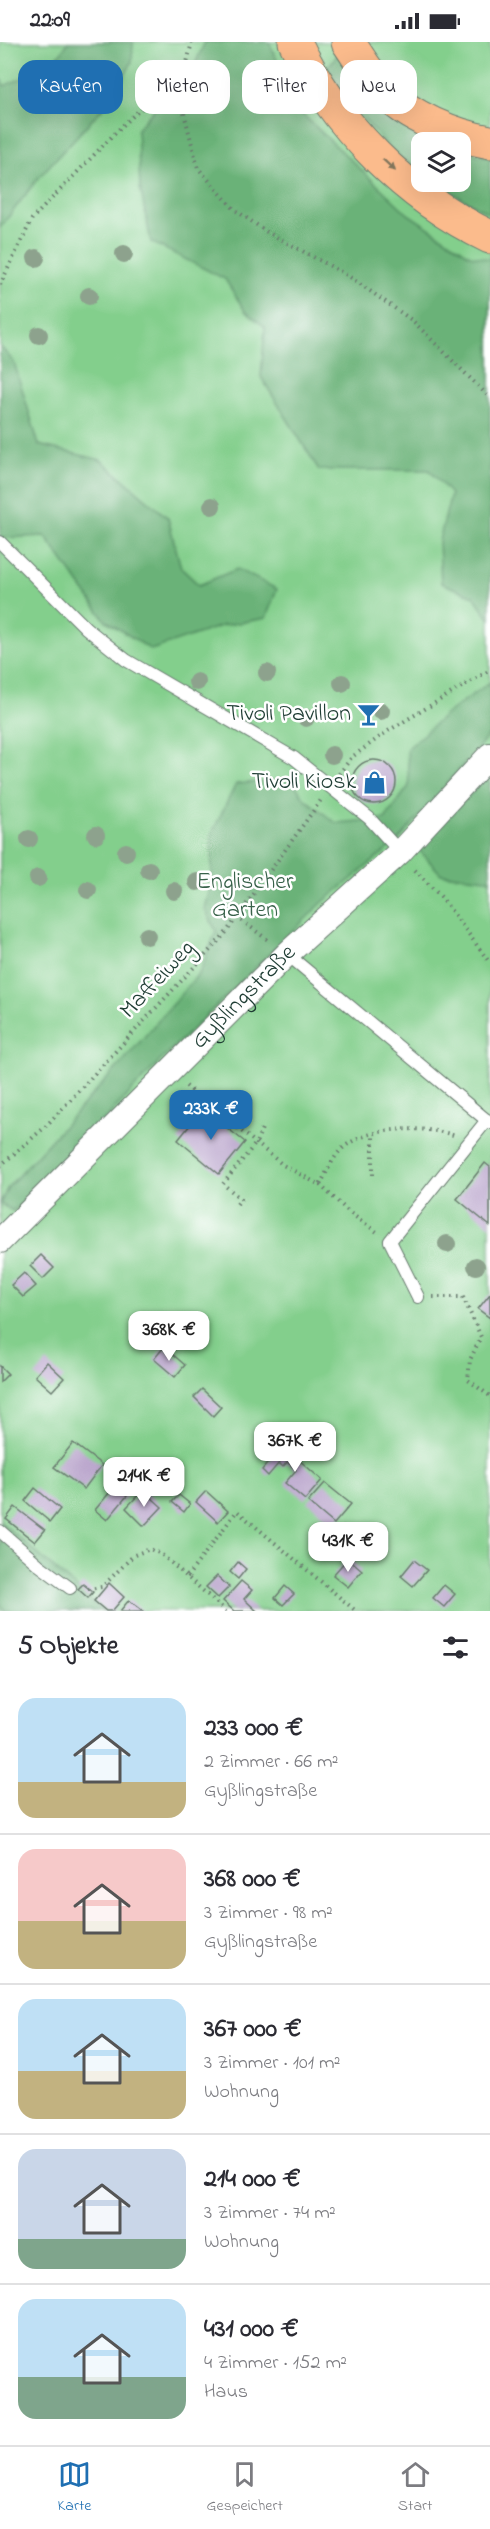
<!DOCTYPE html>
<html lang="de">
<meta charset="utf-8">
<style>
body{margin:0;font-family:"Indie Flower",sans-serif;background:#f2f2f3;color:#2b2b33;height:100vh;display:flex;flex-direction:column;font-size:22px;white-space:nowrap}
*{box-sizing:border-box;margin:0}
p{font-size:20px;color:#7c7c81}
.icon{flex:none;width:33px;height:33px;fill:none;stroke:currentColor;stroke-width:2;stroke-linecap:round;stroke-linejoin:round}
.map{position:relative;height:1569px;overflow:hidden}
.drawer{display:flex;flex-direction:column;background:#fff;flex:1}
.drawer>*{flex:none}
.hud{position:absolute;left:18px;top:18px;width:454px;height:54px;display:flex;gap:12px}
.fabs{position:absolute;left:411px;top:90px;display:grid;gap:12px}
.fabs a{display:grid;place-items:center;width:60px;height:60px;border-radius:12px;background:#fff;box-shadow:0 6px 24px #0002;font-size:30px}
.price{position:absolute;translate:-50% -51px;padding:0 14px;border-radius:12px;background:#fff;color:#222;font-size:20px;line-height:39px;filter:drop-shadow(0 2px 3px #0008)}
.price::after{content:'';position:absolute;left:50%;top:36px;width:18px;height:14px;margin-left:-9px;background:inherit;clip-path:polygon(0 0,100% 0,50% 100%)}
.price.current{background:#1f6fb2;color:#fff}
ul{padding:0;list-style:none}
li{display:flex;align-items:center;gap:18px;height:150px;padding:0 18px}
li+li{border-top:2px solid #e1e1e2}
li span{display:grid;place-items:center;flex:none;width:168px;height:120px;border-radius:18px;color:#555}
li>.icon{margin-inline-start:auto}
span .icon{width:72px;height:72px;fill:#fffc;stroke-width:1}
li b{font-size:26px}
h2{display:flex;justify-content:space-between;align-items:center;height:72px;padding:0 18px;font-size:26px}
.pill{padding:0 21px;border-radius:18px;background:#fff;box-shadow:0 6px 24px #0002;font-size:21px;line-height:54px}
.pill.current{background:#1f6fb2;color:#fff}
.status{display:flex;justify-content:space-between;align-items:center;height:42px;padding:0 30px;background:#fff;direction:ltr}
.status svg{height:16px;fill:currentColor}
.tabs{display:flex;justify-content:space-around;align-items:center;height:84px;border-top:2px solid #e1e1e2;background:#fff;font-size:16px;color:#7c7c81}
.tabs a{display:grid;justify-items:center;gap:3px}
.tabs .current{color:#1f6fb2}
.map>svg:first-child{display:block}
</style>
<div class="status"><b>22:09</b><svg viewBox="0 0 49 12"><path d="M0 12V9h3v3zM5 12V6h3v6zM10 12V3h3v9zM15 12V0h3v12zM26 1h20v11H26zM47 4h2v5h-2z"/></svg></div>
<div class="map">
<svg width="490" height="1569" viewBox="0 0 490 1569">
<rect width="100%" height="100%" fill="#fff"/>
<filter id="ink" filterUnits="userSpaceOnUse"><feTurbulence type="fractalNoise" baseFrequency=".0167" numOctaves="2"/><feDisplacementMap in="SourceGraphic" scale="12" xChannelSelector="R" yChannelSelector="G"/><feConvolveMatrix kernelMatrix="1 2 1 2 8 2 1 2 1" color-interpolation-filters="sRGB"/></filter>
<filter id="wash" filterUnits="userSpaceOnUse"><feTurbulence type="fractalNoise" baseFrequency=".008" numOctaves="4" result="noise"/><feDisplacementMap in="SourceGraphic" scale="24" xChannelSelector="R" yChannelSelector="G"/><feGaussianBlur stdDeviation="1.35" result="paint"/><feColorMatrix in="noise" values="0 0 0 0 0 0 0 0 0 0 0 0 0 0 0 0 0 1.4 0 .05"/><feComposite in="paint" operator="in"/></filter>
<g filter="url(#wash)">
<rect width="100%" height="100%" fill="#f5f0df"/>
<path fill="#83cf8c" stroke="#518660" stroke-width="1.5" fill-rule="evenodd" d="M0,0H490V1569H0ZM422,100H460V140H422Z"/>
<g fill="#6ab278" stroke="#447856" stroke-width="1.5">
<path d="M68,0H133L132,20L114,54L39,135L0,186V33L4,44C30,32 54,26 68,0Z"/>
<path d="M205,0H269L300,70L408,172L470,213L490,217V578L474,554L441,541L439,499L451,452L429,428H319L261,335L265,285L245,269L225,237L151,200L140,145L137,87L196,20Z"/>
<path d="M339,11L440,100H422L421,131L394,111L323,31Z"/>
<path d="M461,109L490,115V172L433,140H460Z"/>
<path d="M0,304L14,320L39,403L101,418L168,476L181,526L199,543L237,527L277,547L266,576L221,584L151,608L105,578L45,494L0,496Z"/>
<path d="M490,640V692L399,798L322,861L266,915L160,1019L47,1138L13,1169L0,1162L8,1145L126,1016L200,930L216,889L205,867L212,838L211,793L236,742L291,737L305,757L336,781L385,777L409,744L407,707L446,672Z"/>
<path d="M490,730V839L487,837L441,832L419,808Z"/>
<path d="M0,1479L103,1569H5L0,1562Z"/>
</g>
<g id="blocks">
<g fill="#b7a2ca">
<circle cx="374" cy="740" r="22"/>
<path d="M203,1067L245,1100L219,1132L178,1098Z"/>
<path d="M485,1121L490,1125V1184L457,1157Z"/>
<path d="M41,1213L54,1226L43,1237L30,1224Z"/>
<path d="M24,1231L36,1244L23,1255L11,1243Z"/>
<path d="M490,1252V1276L478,1267Z"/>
<path d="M164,1305L185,1323L175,1335L154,1317Z"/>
<path d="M47,1320L64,1336L52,1349L35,1334Z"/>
<path d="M0,1324L8,1332L0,1340Z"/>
<path d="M202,1347L221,1365L213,1374L194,1355Z"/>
<path d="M73,1401L102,1423L84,1447L54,1425Z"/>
<path d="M282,1403L322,1438L305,1458L285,1441L296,1428L287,1420L283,1425L279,1421L268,1434L262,1428Z"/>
<path d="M325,1441L351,1462L334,1482L308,1460Z"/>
<path d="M115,1444L127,1454L107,1478L95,1468Z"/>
<path d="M35,1446L60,1467L50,1480L25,1459Z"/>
<path d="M143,1448L162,1465L144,1484L126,1466Z"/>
<path d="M206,1449L228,1469L218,1480L196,1460Z"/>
<path d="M179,1453L190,1462L184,1470L172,1460Z"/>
<path d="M15,1465L45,1488L35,1500L6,1477Z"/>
<path d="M344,1484L360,1498L350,1509L334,1495Z"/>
<path d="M348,1516L362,1528L348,1545L333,1533Z"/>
<path d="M414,1518L427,1528L413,1544L401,1534Z"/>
<path d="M238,1520L246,1527L238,1537L230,1530Z"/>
<path d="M217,1534L229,1545L218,1556L206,1545Z"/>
<path d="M241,1539L252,1548L244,1557L257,1569H234L223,1559Z"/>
<path d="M109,1541L124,1555L112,1569H106L94,1559Z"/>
<path d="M83,1542L93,1550L88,1556L78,1547Z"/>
<path d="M444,1543L455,1552L444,1565L433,1556Z"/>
<path d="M285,1544L294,1552L283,1563L275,1556Z"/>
<path d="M129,1558L143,1569H120Z"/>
</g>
</g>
</g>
<g filter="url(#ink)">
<use href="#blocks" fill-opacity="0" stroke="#6a7c70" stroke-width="1.5"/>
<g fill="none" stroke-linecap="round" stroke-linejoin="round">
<defs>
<g id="lane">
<path d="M0,500L86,586L126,618L294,716L369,776L400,810"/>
<path d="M287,912L490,1081"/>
<path d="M418,1255L390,1199L487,1078"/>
<path d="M0,1489L39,1523L70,1546"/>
</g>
<g id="street">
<path id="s1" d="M0,1199L287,912L400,810L490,713"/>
</g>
<g id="highway">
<path d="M295,0C333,82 408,156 490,195"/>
<path d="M348,0C359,16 370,35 383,48C408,75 455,94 490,100"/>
</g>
</defs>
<use href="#lane" stroke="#6a7c70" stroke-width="14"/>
<use href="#street" stroke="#6a7c70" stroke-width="26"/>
<use href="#highway" stroke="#6a7c70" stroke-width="35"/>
<g stroke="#6a7c70" stroke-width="4" stroke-dasharray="1.5 4.5" stroke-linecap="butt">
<path d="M192,0L186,25L184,71L198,126L235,168L267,190L347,233L413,279L490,356"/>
<path d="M0,243L32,177L122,84L186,26"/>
<path d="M339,732L352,715L388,689L490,628"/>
<path d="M415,828L442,856L490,921"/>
<path d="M237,875L268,898"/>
<path d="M186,1044L283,1123L320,1143C326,1132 331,1119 339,1110C361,1084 424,1083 453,1093"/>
<path d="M0,1124L45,1085L225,892L321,758"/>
<path d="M373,1133V1092"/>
<path d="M320,1143L350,1171L377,1190"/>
<path d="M237,1162L241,1157L223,1142L256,1101L263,1084"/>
<path d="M433,1255H463L481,1295L470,1318L468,1338L490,1354"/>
<path d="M187,1535L237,1469L356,1569"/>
<path d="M88,1547L102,1545L134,1513L150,1507L161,1512L226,1569"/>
</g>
<use href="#lane" stroke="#fff" stroke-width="12"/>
<use href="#street" stroke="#fff" stroke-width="24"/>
<use href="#highway" stroke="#fbbb8c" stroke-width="33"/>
</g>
<g fill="#8da28d">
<circle cx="124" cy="212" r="9"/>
<circle cx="36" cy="216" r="9"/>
<circle cx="89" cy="254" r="9"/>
<circle cx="39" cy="293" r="9"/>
<circle cx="212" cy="464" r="9"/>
<circle cx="267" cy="631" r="9"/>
<circle cx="197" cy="640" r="9"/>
<circle cx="342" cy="641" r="9"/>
<circle cx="381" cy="669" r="9"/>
<circle cx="306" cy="676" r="9"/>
<circle cx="332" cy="713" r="9"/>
<circle cx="96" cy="793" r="9"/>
<circle cx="29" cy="797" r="9"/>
<circle cx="126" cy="810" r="9"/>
<circle cx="149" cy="828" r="9"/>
<circle cx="38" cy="836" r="9"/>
<circle cx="197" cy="840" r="9"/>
<circle cx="88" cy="848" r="9"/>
<circle cx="174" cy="849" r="9"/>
<circle cx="147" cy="894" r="9"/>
<circle cx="447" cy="1202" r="9"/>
<circle cx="476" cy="1224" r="9"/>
</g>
<defs><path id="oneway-solid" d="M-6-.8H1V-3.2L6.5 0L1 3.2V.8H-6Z" transform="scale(1.5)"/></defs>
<use fill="#82765c" href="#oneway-solid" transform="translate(389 123) rotate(43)"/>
</g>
<defs>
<symbol id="bar-bare" viewBox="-9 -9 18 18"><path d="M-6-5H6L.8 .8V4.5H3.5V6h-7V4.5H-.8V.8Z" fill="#1f6fb2" stroke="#fff" stroke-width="2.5" paint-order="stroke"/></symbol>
<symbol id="shop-bare" viewBox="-9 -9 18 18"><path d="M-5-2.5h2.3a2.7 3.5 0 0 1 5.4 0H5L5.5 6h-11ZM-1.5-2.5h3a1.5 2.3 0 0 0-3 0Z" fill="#1f6fb2" stroke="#fff" stroke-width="2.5" paint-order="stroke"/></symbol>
</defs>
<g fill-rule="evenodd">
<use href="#bar-bare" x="352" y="656" width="33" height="33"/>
<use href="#shop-bare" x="358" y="724" width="33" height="33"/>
</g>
<g text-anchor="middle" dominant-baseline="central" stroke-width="5" stroke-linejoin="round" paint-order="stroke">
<g font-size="24" fill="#1f3d34" stroke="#fff" text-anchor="end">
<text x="351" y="672">Tivoli Pavillon</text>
<text x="356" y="740">Tivoli Kiosk</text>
</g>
<g font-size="24" fill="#38624a" stroke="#fff">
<text x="245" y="840">Englischer<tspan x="245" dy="28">Garten</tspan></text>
</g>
<g font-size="24" fill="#1f3d34" stroke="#fff">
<text transform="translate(158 938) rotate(-47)">Maffeiweg</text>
<text stroke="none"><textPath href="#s1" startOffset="345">Gyßlingstraße</textPath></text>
</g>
</g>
</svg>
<div class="fabs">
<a><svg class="icon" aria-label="layers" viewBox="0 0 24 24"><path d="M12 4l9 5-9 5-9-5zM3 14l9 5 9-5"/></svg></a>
</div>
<b class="price current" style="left:211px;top:1099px">233K €</b>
<b class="price" style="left:169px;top:1320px">368K €</b>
<b class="price" style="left:295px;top:1431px">367K €</b>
<b class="price" style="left:144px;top:1466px">214K €</b>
<b class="price" style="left:348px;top:1531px">431K €</b>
<div class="hud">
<a class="pill current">Kaufen</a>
<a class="pill">Mieten</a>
<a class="pill">Filter</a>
<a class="pill">Neu</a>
</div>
</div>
<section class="drawer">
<h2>5 Objekte<svg class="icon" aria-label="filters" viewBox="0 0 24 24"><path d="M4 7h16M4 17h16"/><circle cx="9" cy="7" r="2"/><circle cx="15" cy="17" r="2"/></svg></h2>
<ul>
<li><span style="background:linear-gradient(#bfe0f5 70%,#c2b280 0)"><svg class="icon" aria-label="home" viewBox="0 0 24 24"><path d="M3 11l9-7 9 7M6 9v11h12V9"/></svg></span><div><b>233 000 €</b><p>2 Zimmer · 66 m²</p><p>Gyßlingstraße</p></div></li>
<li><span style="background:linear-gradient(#f6c9c9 60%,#c2b280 0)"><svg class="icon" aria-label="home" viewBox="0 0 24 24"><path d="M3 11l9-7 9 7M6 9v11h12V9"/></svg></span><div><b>368 000 €</b><p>3 Zimmer · 98 m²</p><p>Gyßlingstraße</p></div></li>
<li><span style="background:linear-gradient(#bfe0f5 60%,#c2b280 0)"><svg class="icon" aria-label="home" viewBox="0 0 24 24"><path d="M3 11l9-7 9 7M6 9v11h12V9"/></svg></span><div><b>367 000 €</b><p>3 Zimmer · 101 m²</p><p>Wohnung</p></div></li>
<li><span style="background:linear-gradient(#c9d6e8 75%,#7fa58c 0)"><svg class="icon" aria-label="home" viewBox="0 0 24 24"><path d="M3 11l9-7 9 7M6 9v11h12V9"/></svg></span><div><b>214 000 €</b><p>3 Zimmer · 74 m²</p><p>Wohnung</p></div></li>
<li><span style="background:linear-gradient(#bfe0f5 65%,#7fa58c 0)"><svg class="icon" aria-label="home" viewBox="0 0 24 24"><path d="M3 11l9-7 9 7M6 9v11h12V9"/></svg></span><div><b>431 000 €</b><p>4 Zimmer · 152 m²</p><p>Haus</p></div></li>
</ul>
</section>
<nav class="tabs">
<a class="current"><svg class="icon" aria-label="map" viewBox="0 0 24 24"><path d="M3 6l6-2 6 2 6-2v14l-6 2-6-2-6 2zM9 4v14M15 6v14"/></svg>Karte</a>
<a><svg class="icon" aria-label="saved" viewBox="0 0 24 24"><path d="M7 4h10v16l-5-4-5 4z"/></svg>Gespeichert</a>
<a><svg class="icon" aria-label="home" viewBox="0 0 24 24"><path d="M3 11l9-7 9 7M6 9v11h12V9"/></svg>Start</a>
</nav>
